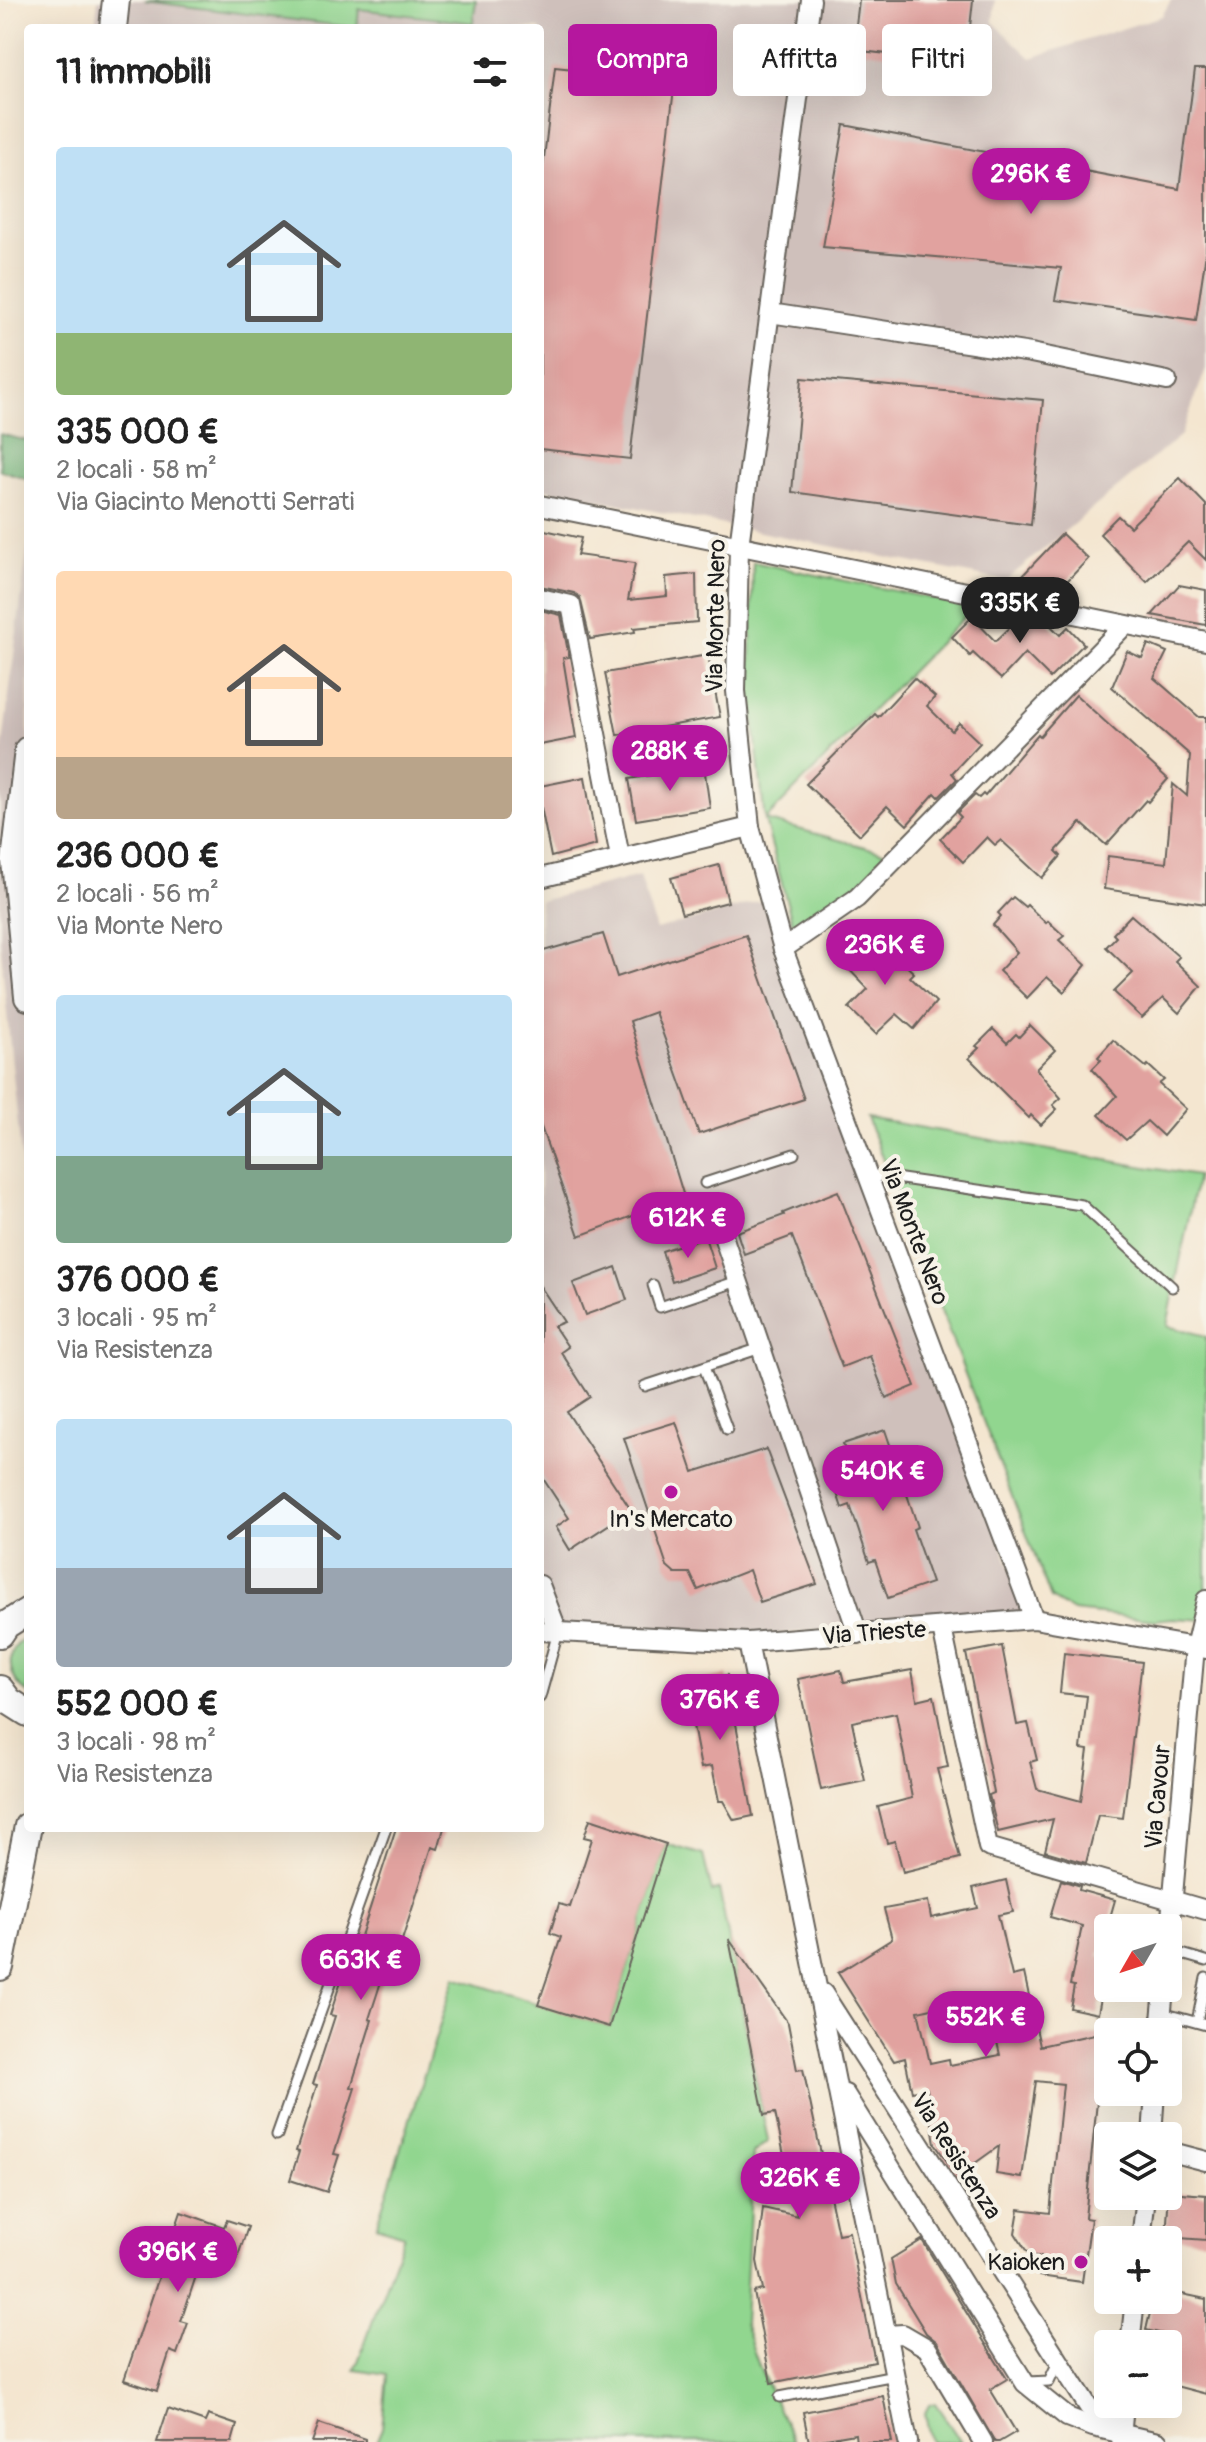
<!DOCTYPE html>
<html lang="it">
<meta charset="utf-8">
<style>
body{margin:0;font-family:Pangolin,sans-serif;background:#f6f6f6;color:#222;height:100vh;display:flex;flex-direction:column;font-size:30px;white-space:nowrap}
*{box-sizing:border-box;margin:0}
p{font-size:26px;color:#767676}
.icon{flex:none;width:44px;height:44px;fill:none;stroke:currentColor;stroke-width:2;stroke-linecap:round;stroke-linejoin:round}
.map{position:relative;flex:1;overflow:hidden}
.details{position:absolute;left:24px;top:24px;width:520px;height:1808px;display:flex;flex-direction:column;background:#fff;border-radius:8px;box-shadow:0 8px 32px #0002}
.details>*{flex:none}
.hud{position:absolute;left:568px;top:24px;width:518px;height:72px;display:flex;gap:16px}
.needle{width:52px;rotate:231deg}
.buttons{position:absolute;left:1094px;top:1914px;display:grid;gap:16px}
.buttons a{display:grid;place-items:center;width:88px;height:88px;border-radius:8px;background:#fff;box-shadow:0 8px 32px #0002;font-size:40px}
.price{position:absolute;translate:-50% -68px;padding:0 18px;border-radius:28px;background:#b5179e;color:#fff;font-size:26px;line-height:52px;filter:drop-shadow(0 2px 4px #0008)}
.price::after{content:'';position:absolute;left:50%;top:48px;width:24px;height:18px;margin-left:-12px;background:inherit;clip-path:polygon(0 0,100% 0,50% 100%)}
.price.current{background:#222;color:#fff}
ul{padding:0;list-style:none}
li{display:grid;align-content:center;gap:16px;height:424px;padding:0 32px}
li span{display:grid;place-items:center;height:248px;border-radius:8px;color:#555}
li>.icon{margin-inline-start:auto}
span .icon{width:144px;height:144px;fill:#fffc;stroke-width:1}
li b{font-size:34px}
h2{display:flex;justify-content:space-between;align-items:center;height:96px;padding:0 32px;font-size:34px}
.pill{padding:0 28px;border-radius:8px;background:#fff;box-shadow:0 8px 32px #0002;font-size:28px;line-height:72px}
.pill.current{background:#b5179e;color:#fff}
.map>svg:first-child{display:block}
</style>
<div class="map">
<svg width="1206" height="2442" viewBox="0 0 1206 2442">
<rect width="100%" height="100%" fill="#f7f3e8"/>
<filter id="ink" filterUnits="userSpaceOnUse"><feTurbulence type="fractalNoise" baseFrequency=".0125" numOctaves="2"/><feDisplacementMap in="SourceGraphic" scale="16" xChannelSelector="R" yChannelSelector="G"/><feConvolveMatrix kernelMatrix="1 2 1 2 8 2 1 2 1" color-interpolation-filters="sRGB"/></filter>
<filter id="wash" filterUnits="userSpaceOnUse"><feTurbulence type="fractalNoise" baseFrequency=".006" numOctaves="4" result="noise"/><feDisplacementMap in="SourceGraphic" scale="32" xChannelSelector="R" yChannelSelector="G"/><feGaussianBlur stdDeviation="1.8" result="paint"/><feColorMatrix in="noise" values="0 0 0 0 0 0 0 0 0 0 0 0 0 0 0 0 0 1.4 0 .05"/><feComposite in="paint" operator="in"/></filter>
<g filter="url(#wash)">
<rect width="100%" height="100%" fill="#f4e6d0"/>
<g fill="#cfc0bb">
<path d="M98,0H142L349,28H95Z"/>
<path d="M476,0H995L993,22L1031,58L1162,16L1171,0H1206V369L1181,435L1005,581L540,488V28H357L358,9L472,23Z"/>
<path d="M28,544V1228L0,941V767Z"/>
<path d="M640,876L656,930L764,900L1027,1614L747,1636L540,1627V901Z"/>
</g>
<g fill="#91d68f" stroke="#567956" stroke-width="2">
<path d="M476,0L473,23L359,9L357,28L145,1Z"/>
<path d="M753,562L974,607L765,820L898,856L797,940L765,821L750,687Z"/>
<path d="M867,1118L1197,1176L1167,1326L1206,1336V1620L1173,1618L1155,1620L1073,1611L1051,1598Z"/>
<path d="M28,1636V1693C7,1678 3,1650 28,1636Z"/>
<path d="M666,1844L703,1855L712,1892L719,1889L768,2141L753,2153L744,2323L760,2369L794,2442H376L382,2428L387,2375L355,2370L404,2235L376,2226L455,1977L609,2027Z"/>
<path d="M935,2403L961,2442H931L925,2413L929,2405Z"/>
</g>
<path fill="#74b77a" stroke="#486a4b" stroke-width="2" d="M0,434L28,441V479L0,470Z"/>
<g id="blocks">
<g fill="#e1a29f" fill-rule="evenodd">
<path d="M859,0H973L966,63L853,50Z"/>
<path d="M555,67L675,80L630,459L540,449V191Z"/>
<path d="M1195,69H1206V253L1196,320L1055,300L1061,268L823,247L844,125L1179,189Z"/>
<path d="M802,378L1043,400L1031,525L792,492Z"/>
<path d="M1180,478L1206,505V560L1188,542L1147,582L1100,534L1118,516L1130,527Z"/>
<path d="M540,529L581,538L577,555L635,563L628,600L667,596L666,577L696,574L697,622L634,628L635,632L590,639L580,597L574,593L540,586Z"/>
<path d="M1062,534L1088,559L1052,597L1039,595L1021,577Z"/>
<path d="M1179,585L1206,590V625L1152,615Z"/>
<path d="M540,610L561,615L569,657L563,658L576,738L540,745Z"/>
<path d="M1022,616L1045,620L1060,635L1068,627L1084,644L1050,678L1025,653L1001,679L973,653L970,656L952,637L972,617L995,641L997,640Z"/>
<path d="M1148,644L1167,652L1154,678L1199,717H1206V904L1104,889L1108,856L1166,863L1173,784L1187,796L1190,755L1112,687L1127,651L1142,658Z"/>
<path d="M708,655L720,717L617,735L605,673Z"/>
<path d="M914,678L935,697L927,706L952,731L959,723L980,743L952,773L957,779L939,797L935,793L907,825L887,806L860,835L806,784L875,714L878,717Z"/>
<path d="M1076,695L1168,779L1148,802L1146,800L1106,845L1081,823L1056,851L1061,856L1042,878L1001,840L995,845L987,837L963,862L940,839L961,817L957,813L975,795L979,798L983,794L985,796L1038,734L1040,736Z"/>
<path d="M704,766L710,808L636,820L629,779Z"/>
<path d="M585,777L596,845L551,857L540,802V786Z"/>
<path d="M719,865L728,902L682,914L671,878Z"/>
<path d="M1013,897L1025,907L1027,905L1046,923L1048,921L1064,936L1059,940L1086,965L1064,992L1047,977L1027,998L999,971L1017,952L993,925L1001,916L998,913Z"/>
<path d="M1131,915L1179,957L1175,961L1201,986L1179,1013L1163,998L1142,1018L1114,992L1133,973L1106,947L1116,937L1113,934Z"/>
<path d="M863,933L896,960L898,958L914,973L910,977L936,1002L914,1029L897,1014L876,1034L849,1008L868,989L842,962L851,953L848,950Z"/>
<path d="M603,934L617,977L746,935L804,1099L699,1134L655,1012L630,1021L684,1197L579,1236L540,1124V952Z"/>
<path d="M1030,1025L1055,1050L1036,1069L1061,1098L1053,1105L1057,1109L1041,1125L1031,1115L1029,1118L969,1058L979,1048L976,1046L993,1029L1007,1043L1016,1034L1019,1037Z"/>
<path d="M1113,1040L1146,1067L1148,1065L1164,1080L1159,1084L1186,1109L1163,1136L1147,1121L1126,1140L1099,1115L1117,1096L1092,1069L1101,1060L1098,1057Z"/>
<path d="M838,1191L915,1386L886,1398L870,1356L842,1367L792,1236L744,1254L737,1232L784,1215L783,1213Z"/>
<path d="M705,1237L715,1268L672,1282L662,1251Z"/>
<path d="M616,1267L627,1300L585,1315L573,1283Z"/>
<path d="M540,1286L564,1322L554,1326L568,1347L561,1352L590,1397L567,1412L631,1510L570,1550L556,1527L569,1518L540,1474Z"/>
<path d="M676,1422L693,1472L766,1449L817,1584L760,1602L749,1570L698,1590L690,1573H675L667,1566L624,1438Z"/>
<path d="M885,1430L918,1527L913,1529L932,1583L888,1598L875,1560L869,1562L850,1505L842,1508L832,1478L852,1471L843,1444Z"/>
<path d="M1002,1646L1017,1725L1028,1723L1037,1760L1030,1762L1037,1789L1081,1801L1088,1750L1081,1749L1087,1696L1060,1693L1064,1653L1142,1662L1123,1818L1098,1815L1086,1863L1045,1851L1053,1819L998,1832L989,1795L994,1793L966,1653Z"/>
<path d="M841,1670L844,1682L912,1670L917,1700L934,1696L948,1767L937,1769L960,1858L903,1872L895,1841L887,1843L878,1807L912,1798L896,1713L852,1722L865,1781L821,1790L798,1679Z"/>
<path d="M727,1675L753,1816L734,1820L723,1801H719L712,1766L701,1768L685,1683Z"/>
<path d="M590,1819L666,1844L609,2027L538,2005L561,1937L550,1933L559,1904L570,1907L592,1839L584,1837Z"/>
<path d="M396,1828H444L438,1849L432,1847L395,1962L388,1960L369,2019L372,2020L351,2087L355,2088L334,2154L339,2155L327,2192L290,2180L299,2152L296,2151L317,2085L313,2084L335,2016L330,2015L353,1944L358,1945Z"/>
<path d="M1006,1880L1013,1912L998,1915L1012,1976L1024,1973L1040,2046L1108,2031V2103L1097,2102L1085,2218L1091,2219L1082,2282L1039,2276L1042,2257L1029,2255L1015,2233L1019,2209L1050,2213L1063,2084L1036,2081L1022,2178L996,2174L999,2146L957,2176L935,2144L927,2089L912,2092L905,2058L894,2061L838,1973L892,1939L884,1909L928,1901L931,1918L978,1908L973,1888ZM981,1997L987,1998L1000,2055L950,2065L949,2059L930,2063L918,2011Z"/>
<path d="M1061,1880L1080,1886L1079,1890L1115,1900L1099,1956L1108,1957V1960L1098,2014L1070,2008L1074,1986L1070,1985L1082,1926L1050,1917Z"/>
<path d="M729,1939L788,2023L797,2070L803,2069L838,2234L849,2232L875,2362L771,2383L754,2292L763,2290L757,2261L763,2208L797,2216L775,2113L764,2115Z"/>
<path d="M1169,2192L1206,2195V2240L1166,2237Z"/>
<path d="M181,2212L224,2227L227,2220L248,2227L237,2259L205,2249L181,2321L188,2323L177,2354L170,2351L157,2391L124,2380Z"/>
<path d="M922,2240L1007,2379L990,2389L1016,2432L999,2442H995L937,2342L926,2333L896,2284L891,2259Z"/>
<path d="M1168,2291L1206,2299V2394L1168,2384V2335L1146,2330L1153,2300H1168Z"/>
<path d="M883,2396L892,2442H856L855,2434L809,2442L803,2412Z"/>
<path d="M168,2409L205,2422L208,2415L237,2425L232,2442H157Z"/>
<path d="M319,2423L366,2439V2442H312Z"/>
</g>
</g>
</g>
<g filter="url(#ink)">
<use href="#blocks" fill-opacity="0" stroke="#68635b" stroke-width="2"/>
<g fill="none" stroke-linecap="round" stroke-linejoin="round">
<defs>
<g id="lane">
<path d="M867,1174L1082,1205L1172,1287"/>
<path d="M705,1183L794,1154"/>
<path d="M653,1285L660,1307L738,1281"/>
<path d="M704,1367L727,1429"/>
<path d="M645,1386L761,1348"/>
<path d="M540,1697L558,1632"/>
<path d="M1168,1950L1206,1961"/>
<path d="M1162,2013L1206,2025"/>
<path d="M1197,2022L1206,1978"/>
<path d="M277,2135L386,1828"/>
<path d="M1028,2382L1049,2381L1059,2360"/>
<path d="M780,2397L895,2375"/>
</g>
<g id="street">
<path d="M811,0L739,546L736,691L750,827L783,949L1034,1619"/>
<path d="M770,313L1031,353L1167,381"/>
<path d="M540,505L1206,641"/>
<path d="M540,598L571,605L620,857"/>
<path d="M540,878L750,827"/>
<path d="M783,949L857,898L1125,625"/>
<path d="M719,1224L858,1634"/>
<path d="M540,1585L558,1632"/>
<path d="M942,1628L988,1847L1206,1910"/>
<path d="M540,1631L748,1642L1034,1619L1206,1649"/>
<path d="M748,1642L908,2442"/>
<path d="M1168,1952L1195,1647L1206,1600"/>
<path d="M823,1993L1088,2406L1121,2433"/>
<path d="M1160,2032L1164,1988"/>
<path d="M845,2094L1025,2383L1067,2417L1093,2427L1158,2442"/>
<path d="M1152,2136L1155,2092"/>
<path d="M1168,2151L1206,2161"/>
<path d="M1141,2240L1146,2196"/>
<path d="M887,2335L903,2334L927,2348L983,2442"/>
<path d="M1130,2344L1135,2300"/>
<path d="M1121,2439L1124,2404"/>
</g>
<g id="secondary">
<path d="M113,28L116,0"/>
<path d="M28,750L15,861L28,997"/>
<path d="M0,1634L6,1625L28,1611"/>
<path d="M0,1689L9,1701L28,1713"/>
<path d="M0,1967L28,1826"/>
</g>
</defs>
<use href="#lane" stroke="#68635b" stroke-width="13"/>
<use href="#street" stroke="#68635b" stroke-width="22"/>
<use href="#secondary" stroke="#68635b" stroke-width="30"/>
<use href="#lane" stroke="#fff" stroke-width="9"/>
<use href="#street" stroke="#fff" stroke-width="18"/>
<use href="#secondary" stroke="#fff" stroke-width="26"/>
</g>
</g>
<g fill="#b5179e" stroke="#f7f3e8" stroke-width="3">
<circle cx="671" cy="1492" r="8"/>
<circle cx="1081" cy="2262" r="8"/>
</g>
<g text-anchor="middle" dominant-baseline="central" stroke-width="8" stroke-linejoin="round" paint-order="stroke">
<g font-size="24" fill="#1c1c1c" stroke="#f7f3e8">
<text transform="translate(716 616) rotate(-89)">Via Monte Nero</text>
<text transform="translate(914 1232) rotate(69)">Via Monte Nero</text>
<text transform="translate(874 1633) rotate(-4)">Via Trieste</text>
<text transform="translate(1158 1797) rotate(-85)">Via Cavour</text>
<text transform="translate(956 2156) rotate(57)">Via Resistenza</text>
</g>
<g font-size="24" fill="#1c1c1c" stroke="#f7f3e8">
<text x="671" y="1519">In's Mercato</text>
<text x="1065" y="2262" text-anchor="end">Kaioken</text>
</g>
</g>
</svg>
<div class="buttons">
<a><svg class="needle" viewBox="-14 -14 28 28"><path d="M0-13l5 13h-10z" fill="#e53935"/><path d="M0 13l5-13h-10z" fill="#767676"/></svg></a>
<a><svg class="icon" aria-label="locate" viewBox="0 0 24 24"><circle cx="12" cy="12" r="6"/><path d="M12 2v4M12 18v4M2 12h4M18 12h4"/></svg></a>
<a><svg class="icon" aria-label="layers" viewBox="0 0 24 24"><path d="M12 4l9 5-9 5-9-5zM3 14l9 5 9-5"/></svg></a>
<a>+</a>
<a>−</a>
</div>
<b class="price" style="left:1031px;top:216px">296K €</b>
<b class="price current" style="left:1020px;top:645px">335K €</b>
<b class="price" style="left:670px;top:793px">288K €</b>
<b class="price" style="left:885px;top:987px">236K €</b>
<b class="price" style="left:688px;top:1260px">612K €</b>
<b class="price" style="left:883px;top:1513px">540K €</b>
<b class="price" style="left:720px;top:1742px">376K €</b>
<b class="price" style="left:361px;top:2002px">663K €</b>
<b class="price" style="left:986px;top:2059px">552K €</b>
<b class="price" style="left:800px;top:2220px">326K €</b>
<b class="price" style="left:178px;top:2294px">396K €</b>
<div class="hud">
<a class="pill current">Compra</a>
<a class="pill">Affitta</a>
<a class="pill">Filtri</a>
</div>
<section class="details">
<h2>11 immobili<svg class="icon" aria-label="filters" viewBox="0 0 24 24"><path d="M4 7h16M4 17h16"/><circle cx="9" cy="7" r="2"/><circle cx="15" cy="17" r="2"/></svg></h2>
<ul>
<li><span style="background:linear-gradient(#bfe0f5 75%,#8fb573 0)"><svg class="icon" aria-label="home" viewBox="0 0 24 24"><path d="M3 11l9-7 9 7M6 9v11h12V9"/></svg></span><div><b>335 000 €</b><p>2 locali · 58 m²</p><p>Via Giacinto Menotti Serrati</p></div></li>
<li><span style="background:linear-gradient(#ffd9b3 75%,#b9a48a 0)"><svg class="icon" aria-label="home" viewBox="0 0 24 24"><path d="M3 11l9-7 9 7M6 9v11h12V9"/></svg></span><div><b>236 000 €</b><p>2 locali · 56 m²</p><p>Via Monte Nero</p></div></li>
<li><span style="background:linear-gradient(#bfe0f5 65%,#7fa58c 0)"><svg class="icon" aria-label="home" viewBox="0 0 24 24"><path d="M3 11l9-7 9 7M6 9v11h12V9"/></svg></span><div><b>376 000 €</b><p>3 locali · 95 m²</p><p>Via Resistenza</p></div></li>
<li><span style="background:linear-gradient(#bfe0f5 60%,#9aa5b1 0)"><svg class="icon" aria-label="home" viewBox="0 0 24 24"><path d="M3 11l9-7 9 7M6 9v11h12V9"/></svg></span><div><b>552 000 €</b><p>3 locali · 98 m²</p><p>Via Resistenza</p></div></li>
</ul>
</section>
</div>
